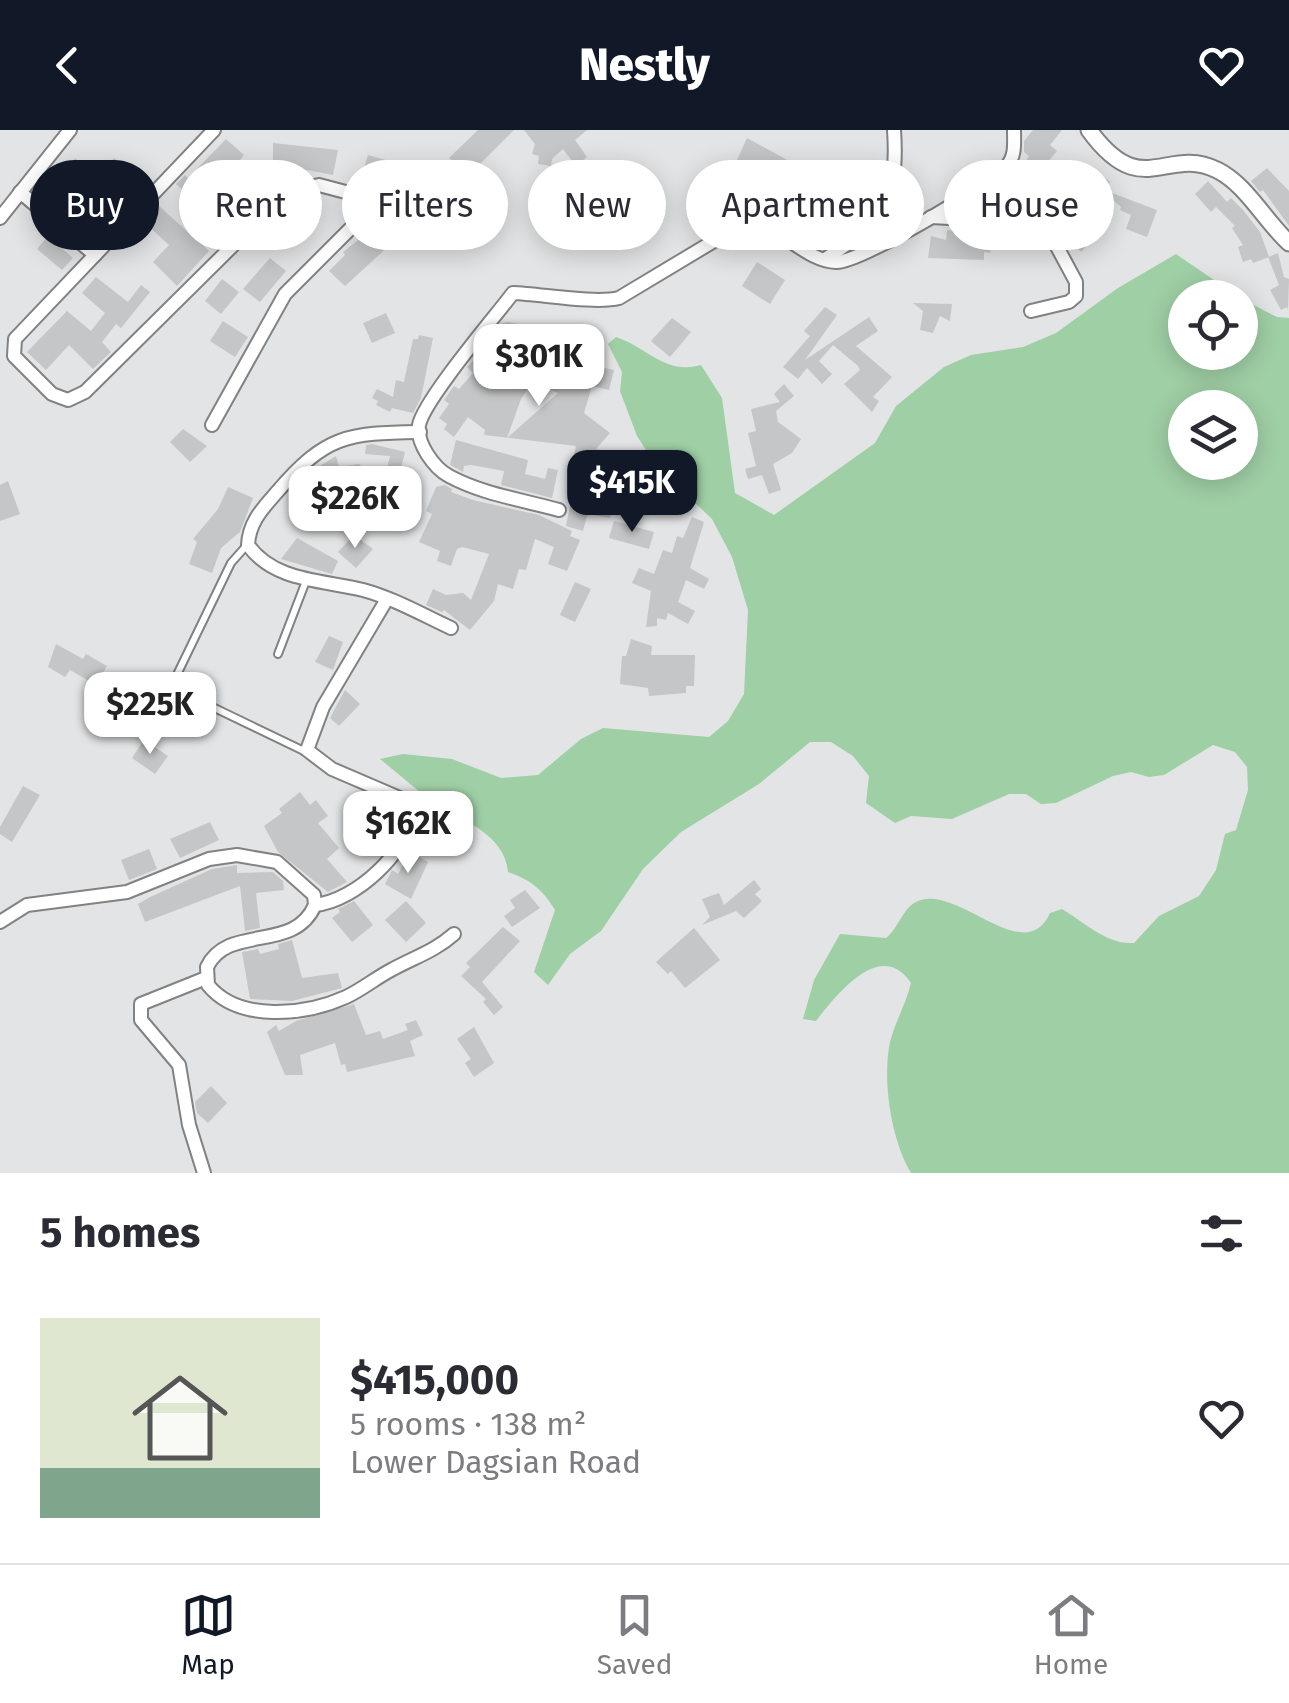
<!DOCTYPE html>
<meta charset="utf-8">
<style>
body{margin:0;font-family:"Fira Sans",sans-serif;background:#f7f7f7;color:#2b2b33;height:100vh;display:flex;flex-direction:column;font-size:38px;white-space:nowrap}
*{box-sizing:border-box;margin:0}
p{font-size:32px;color:#7c7c81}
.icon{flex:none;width:55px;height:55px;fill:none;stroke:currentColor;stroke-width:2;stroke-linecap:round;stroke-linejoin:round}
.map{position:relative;height:1043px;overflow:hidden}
.side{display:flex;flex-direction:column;background:#fff;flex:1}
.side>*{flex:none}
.banner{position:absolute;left:30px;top:30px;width:1230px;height:90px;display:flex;gap:20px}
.fabs{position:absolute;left:1168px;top:150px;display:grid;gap:20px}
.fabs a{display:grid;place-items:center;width:90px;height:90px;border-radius:50%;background:#fff;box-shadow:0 5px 25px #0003;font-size:50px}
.price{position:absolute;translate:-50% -85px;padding:0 22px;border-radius:20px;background:#fff;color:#222;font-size:32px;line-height:65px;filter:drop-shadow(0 2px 5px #0008)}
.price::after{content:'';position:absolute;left:50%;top:60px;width:30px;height:22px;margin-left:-15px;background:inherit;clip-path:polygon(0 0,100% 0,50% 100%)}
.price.current{background:#111827;color:#fff}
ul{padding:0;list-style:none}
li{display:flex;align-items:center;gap:30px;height:250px;padding:0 40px}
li+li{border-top:2px solid #e1e1e2}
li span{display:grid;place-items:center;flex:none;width:280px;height:200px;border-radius:0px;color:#555}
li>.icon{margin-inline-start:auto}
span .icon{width:120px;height:120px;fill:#fffc;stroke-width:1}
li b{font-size:42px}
h2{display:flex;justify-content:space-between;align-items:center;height:120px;padding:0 40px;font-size:42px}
.pill{padding:0 35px;border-radius:45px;background:#fff;box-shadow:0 5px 25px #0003;font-size:35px;line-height:90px}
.pill.current{background:#111827;color:#fff}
header{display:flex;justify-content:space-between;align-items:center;height:130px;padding:0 40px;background:#111827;color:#fff;font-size:45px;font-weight:800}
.tab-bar{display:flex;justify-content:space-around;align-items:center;height:140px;border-top:2px solid #e1e1e2;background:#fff;font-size:28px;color:#7c7c81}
.tab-bar a{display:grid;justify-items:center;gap:5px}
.tab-bar .current{color:#111827}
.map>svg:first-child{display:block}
</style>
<header><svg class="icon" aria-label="back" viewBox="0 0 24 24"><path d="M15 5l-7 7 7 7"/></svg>Nestly<svg class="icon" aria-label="heart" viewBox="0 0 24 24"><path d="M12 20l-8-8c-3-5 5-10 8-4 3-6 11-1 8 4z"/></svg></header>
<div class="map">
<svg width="1289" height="1043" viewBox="0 0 1289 1043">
<rect width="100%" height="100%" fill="#e3e4e5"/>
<path fill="#9fcfa5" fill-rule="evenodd" d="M1176,124L1239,167L1185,168V222H1240V168L1277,187L1289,188V1043H911C891,1009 882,951 890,912C895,892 906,874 911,853C881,808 837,864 816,891L803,889L814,850L840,804L886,808C898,799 903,778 916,772C956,751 1024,840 1050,783L1062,779C1084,792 1107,815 1134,813L1159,786L1199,766L1216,740L1225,704L1236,700L1248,660L1247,637L1235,622L1213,615L1164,645L1149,647L1131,642L1113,646L1056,673L1041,674L1026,664H1009L952,689L911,686L895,693L866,673L869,646L853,626L831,612H810L759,654L681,702L643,739L601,801L570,824L548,855L534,842L555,780C543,760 531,750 508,742C505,705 464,691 437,674C417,661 399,644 380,629L403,624L452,629L501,648L538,645L581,609L603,598L709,607L728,591L744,564L748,480L732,427L712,389L657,337L637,306L620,261L622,242L608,214L616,207C649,218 664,245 701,235L722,268L735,363L774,385L875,313L896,276L944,237L971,225L1023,217L1056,203L1118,158ZM1185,278H1240V332H1185Z"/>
<g fill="#c5c6c7" fill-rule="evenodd">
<path d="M478,0H514L469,45L449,28Z"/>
<path d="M524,0H587L575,10L587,27L576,36L563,19L552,29L551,36L538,34L539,26L532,24L535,14Z"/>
<path d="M1033,0H1062L1050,15L1057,21L1037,44L1046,49L1035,66L1013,52L1029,26L1024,22V11Z"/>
<path d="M747,8L806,40L798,61L812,67L792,100L771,89L751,83L757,65L762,67L766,43L737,30Z"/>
<path d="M226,9L244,25L236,35L268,66L247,87L238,78L232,84L211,62L199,75L176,54L185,45L188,48Z"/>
<path d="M273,13L338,20L333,45L302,39V45H290V37L273,36Z"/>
<path d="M368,25L389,31L381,57L360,51Z"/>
<path d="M75,28L94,45L78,63L62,50Z"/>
<path d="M114,28L139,49L126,64L102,42Z"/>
<path d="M1093,37L1110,52L1104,60L1157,80L1147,107L1126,99L1131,85L1120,80L1121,77L1086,46Z"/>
<path d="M1267,38L1289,61V96L1263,60L1260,62L1251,51Z"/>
<path d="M1208,51L1227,72L1231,68L1243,80L1260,102L1269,127L1253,133L1251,129L1243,132L1238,117L1243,115L1232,98L1235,96L1216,77L1211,82L1195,64Z"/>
<path d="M900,59L924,71L910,88L886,101L881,97L891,82L895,83Z"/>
<path d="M598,74L608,90L588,108L582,120L566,106Z"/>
<path d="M159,76L209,121L177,156L153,132L169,115L144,92Z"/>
<path d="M1083,89L1100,102L1081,122L1066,108Z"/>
<path d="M375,97L391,114L345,156L329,141L345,125L343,122Z"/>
<path d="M947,100L961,102L960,107L991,111L990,123L984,122V130L928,128L931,106L946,110Z"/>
<path d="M48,106L73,128L62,140L37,119Z"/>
<path d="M1278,123L1284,147L1289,149L1288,180L1287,177L1281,180L1270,160L1279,155L1268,127Z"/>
<path d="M270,128L286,141L260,172L243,159Z"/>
<path d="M757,132L785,150L770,174L742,156Z"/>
<path d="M96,147L128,172L141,155L150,162L121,198L116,194L102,212L111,222L93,239L69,215L46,240L27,222L67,181L91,201L105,183L82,163Z"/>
<path d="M222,149L239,162L221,184L205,171Z"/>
<path d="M913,173L952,174L950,191L940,186L933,203L920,200L923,181Z"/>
<path d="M825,177L837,185L805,230L869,187L878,201L856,216L892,247L873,267L879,271L872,282L844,254L860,240L858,236L833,215L819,231L832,244L822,254L807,238L798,249L783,237L810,206L804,201Z"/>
<path d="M386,183L395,203L372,213L363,193Z"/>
<path d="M672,188L691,202L670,227L651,211Z"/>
<path d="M223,191L248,207L235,227L210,211Z"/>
<path d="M508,192L523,195L519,213L550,220L548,226L576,239L599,245L601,237L614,240L609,260L592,256L584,283L610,303L596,319L603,321L601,330L622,337L619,349L642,366L636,375L614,369L610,388L593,385L600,350L570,342L576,316L484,305L485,300L468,287L454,307L444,299L447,294L439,288L449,274L444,270L454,256L459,259L473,243L467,237L477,226L492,239L498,212L488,211L502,193ZM541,237L559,245L551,260L558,263L507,308L521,269Z"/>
<path d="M419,205L433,208L421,268L413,283L392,278L390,282L376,275L378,271L372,268L377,259L393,267L396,250L404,252L413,209H418Z"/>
<path d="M784,254L794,266L776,281L778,292L801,309L792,323L773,334L781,360L769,364L762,345L748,349L745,339L756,336L748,303L756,301L751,279L780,272L774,264Z"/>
<path d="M183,299L207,316L190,332L170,312Z"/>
<path d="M456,310L528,330L525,344L545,349L548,338L558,340L552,368L501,355L504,341L471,335L464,336L463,342L454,337L450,335Z"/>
<path d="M372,314L405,322L399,346L386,343L390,326L365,324L366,315Z"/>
<path d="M336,326L339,337L359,334L376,350L354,373L356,377L340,382L335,367L319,372L312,341Z"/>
<path d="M8,351L20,384L0,391V355Z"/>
<path d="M445,355L452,359L451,362L473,370L539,385L572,401L570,406L580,410L567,441L548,434L554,417L535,409L526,440L519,439L513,459L498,454L494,471L470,500L444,480L442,482L426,475L433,459L446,465L463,463L471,470L489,424L462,417L457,419L451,436L437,431L440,421L419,412L432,384L426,381L436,357Z"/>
<path d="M228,357L253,368L240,402L221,418L212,443L189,434L197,412L193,409L218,379Z"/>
<path d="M395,364L393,373L415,365L417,375L388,401L372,384Z"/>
<path d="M571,371L590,375L583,401L566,396Z"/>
<path d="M692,387L704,392L690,438L709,449L704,459L686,450L678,472L695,481L688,494L668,483L666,490L657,488V496L646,497L651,461L632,453L639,438L654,444L663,420L672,423L677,406L683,408Z"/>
<path d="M614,391L654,402L649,419L609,408Z"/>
<path d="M354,405L373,419L356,438L338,422Z"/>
<path d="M297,408L338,431L332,444L281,429Z"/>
<path d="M575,452L591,459L575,492L560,485Z"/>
<path d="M329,506L343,512L333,540L315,532Z"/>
<path d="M631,509L652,516L651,525H695L694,556H686V563L649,566L648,558L620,554L622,526H626Z"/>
<path d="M56,514L83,529L86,524L107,536L96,555L70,540L65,547L48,537Z"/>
<path d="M345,560L360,574L339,596L330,588Z"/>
<path d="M144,610L168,626L155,644L132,628Z"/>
<path d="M23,656L40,665L12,712L0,704V697Z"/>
<path d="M300,662L310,675L316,670L328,686L318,693L339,718L327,729L347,752L328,762L278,722L264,696L282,683L279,679Z"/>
<path d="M210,692L219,710L180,728L170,709Z"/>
<path d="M149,719L157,739L129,750L121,730Z"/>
<path d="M410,722L428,732L411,769L385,754L392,740L398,744Z"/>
<path d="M237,735V743L273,742L283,751L284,760L256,763L260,798L245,801L240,756L145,792L138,774L150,767L212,739Z"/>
<path d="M754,750L761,759L755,764L762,771L744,788L736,781L702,795L710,787L702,769L719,763L724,775Z"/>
<path d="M525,760L540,778L512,797L504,786L515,778L510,770Z"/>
<path d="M354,771L373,795L352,812L332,788L340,782L338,779Z"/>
<path d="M406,771L426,793L406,812L385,790Z"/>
<path d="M503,797L520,811L482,852L503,877L494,885L483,872L486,869L461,846L470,837L466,833Z"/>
<path d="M694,798L720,830L685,858L671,841L668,844L656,832Z"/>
<path d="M292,810L302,848L338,843L342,858L292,871L250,869L242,822L258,819L260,824L279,819L278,814Z"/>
<path d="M354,874L366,905L380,901L383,909L408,900L405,894L416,890L423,905L410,911L415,926L347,942L345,934L341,935L335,913L300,925L303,945H285L267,902L276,895L279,901L296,891Z"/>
<path d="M474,897L494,933L474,947L465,933L471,929L457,909Z"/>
<path d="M211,956L227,973L208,993L197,983L195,972Z"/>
</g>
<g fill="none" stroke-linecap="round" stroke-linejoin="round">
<defs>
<g id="service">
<path d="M247,415L231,433L171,557L306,622"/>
<path d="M278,524L306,451"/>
</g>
<g id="minor">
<path d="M214,0L15,209L14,226L52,264L68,270L85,262L287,62L319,55L414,80"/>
<path d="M20,62L95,125"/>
<path d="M931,87L1039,93L1047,98L1076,152V166L1069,172L1031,181"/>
<path d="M0,88L70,0"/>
<path d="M825,129C881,93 899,71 894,0"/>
<path d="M212,295L285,164L377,72"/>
<path d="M420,302C347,303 326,305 277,362C263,378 249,392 248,415C274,452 324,450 363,460C393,468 423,485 451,498"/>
<path d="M559,380C523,370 482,364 449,346C434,338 416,313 419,295C424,270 494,188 513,163C541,164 595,174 619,168L744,93C778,91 803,131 836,132C859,133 989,56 1006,37C1016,26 1014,14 1014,0"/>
<path d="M315,775C357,770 406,723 415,681L409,672L332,639L307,620L323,577L387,469"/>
<path d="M315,775C294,824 228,793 207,837L208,855C239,893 306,885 346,867C363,859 377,847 393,839C415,827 435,821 454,804"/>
<path d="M0,792L27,775L127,762L209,729L237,725L277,732L314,765L315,775"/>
<path d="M204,1043L189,995L179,935L141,890V874L206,848"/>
</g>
<path id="tertiary" d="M1089,0C1142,73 1166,15 1217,40C1246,54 1265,91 1289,113"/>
</defs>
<use href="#service" stroke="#818283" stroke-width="10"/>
<use href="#minor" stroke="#818283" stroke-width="16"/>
<use href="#tertiary" stroke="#818283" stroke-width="19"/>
<use href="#service" stroke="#fff" stroke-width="6"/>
<use href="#minor" stroke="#fff" stroke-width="12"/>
<use href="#tertiary" stroke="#fff" stroke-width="15"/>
</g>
</svg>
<div class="fabs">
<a><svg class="icon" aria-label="locate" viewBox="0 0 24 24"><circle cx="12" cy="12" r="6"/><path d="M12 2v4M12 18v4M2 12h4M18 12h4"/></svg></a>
<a><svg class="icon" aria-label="layers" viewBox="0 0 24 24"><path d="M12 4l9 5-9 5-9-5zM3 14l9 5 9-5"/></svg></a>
</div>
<b class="price" style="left:539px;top:279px">$301K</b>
<b class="price current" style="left:632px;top:405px">$415K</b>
<b class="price" style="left:355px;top:421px">$226K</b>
<b class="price" style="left:150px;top:627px">$225K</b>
<b class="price" style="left:408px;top:746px">$162K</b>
<div class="banner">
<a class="pill current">Buy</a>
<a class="pill">Rent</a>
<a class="pill">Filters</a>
<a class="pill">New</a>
<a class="pill">Apartment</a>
<a class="pill">House</a>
</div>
</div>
<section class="side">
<h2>5 homes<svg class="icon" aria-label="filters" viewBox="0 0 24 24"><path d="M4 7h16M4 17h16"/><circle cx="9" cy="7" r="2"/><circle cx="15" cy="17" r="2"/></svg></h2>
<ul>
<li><span style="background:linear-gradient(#dfe7d0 75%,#7fa58c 0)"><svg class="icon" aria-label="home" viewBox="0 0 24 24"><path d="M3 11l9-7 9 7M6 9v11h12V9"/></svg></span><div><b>$415,000</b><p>5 rooms · 138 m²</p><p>Lower Dagsian Road</p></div><svg class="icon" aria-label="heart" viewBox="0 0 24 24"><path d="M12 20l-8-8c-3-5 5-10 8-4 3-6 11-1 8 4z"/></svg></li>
</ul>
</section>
<nav class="tab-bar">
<a class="current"><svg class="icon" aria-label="map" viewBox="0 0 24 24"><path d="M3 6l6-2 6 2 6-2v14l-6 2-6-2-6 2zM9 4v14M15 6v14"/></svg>Map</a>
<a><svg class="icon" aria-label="saved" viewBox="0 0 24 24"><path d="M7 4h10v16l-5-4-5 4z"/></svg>Saved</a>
<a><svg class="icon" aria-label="home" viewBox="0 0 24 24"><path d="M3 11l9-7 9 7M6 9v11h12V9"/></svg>Home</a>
</nav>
